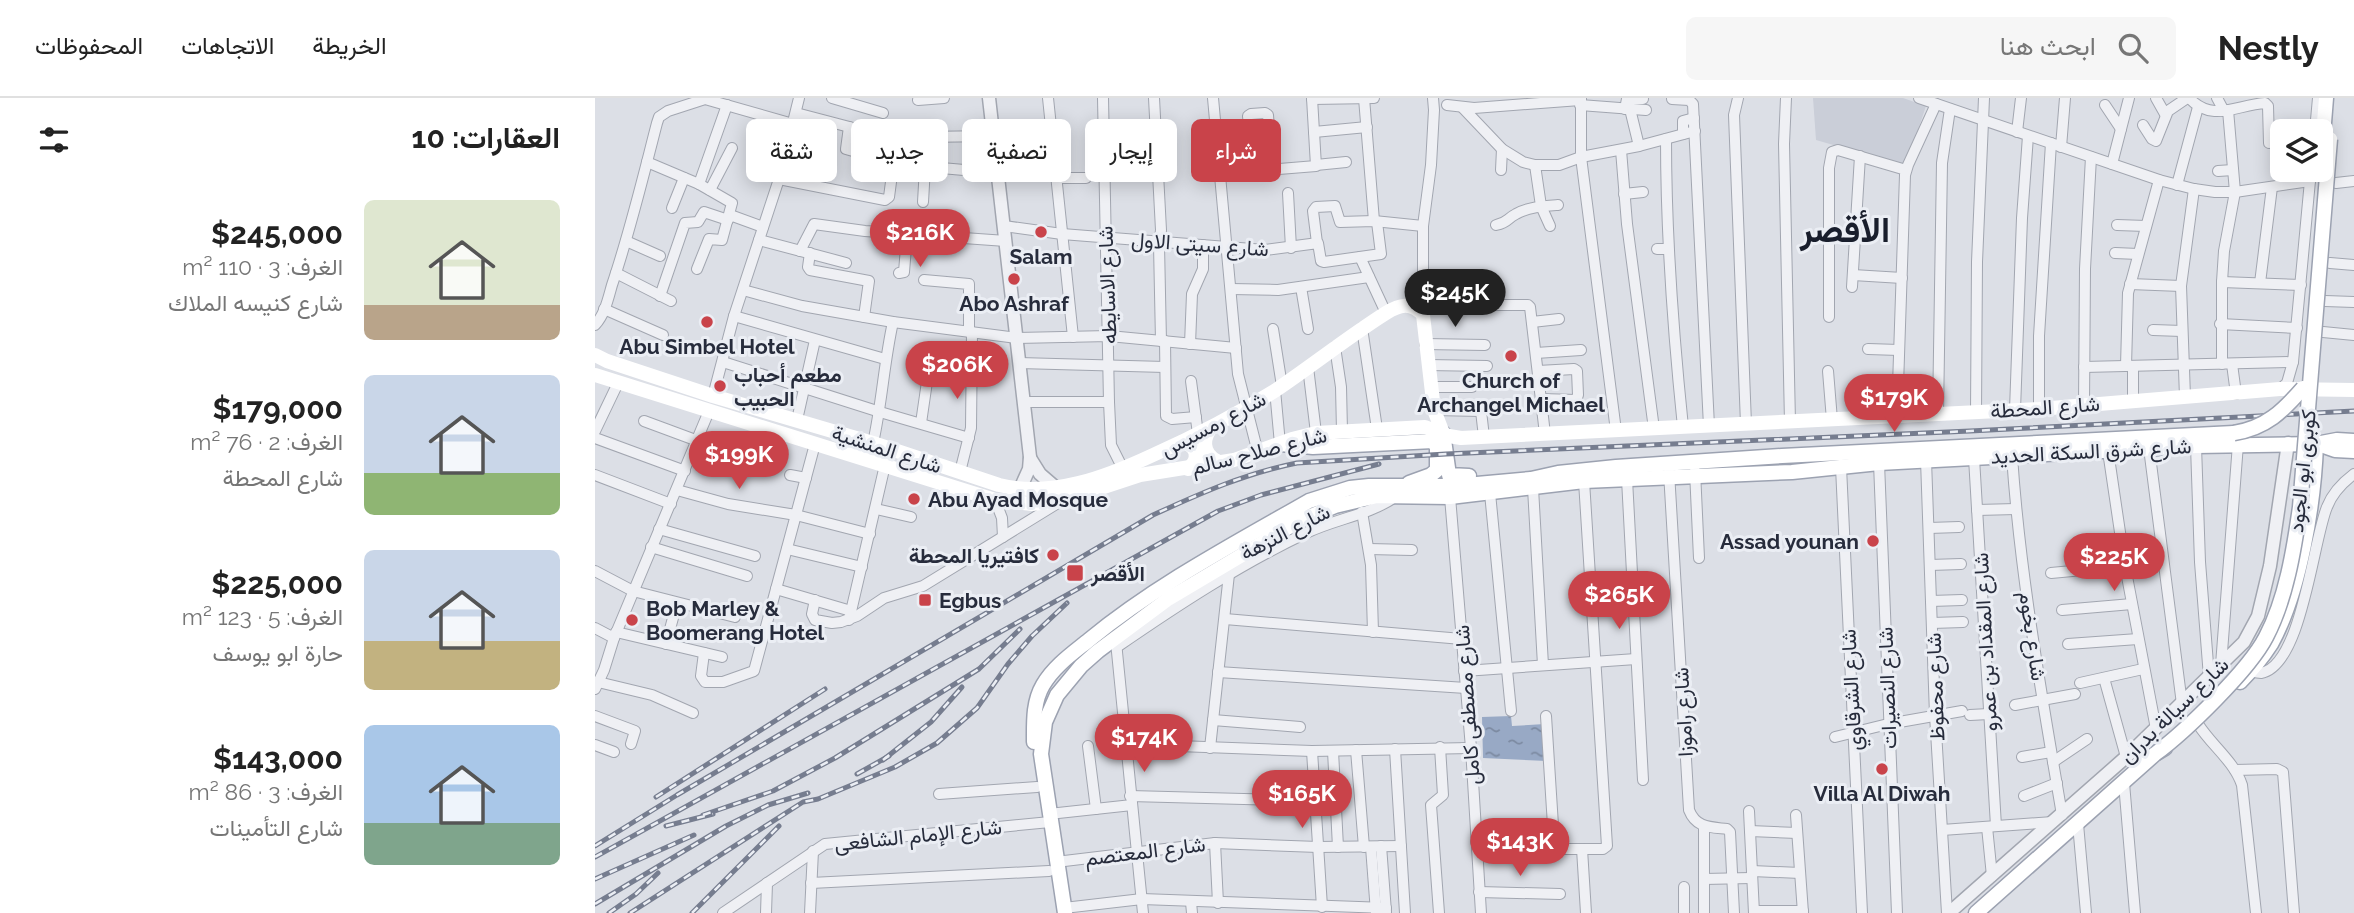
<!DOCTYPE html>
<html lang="ar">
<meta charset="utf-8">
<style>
body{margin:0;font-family:Raleway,Vazirmatn,sans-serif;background:#f6f6f6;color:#222;direction:rtl;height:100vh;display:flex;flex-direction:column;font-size:26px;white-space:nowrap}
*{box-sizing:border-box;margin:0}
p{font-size:23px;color:#767676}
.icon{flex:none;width:38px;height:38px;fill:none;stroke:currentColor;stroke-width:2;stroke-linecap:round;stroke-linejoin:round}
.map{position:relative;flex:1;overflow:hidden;direction:ltr}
.sheet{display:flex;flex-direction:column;background:#fff;width:595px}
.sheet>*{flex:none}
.guide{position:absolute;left:21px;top:21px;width:665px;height:63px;direction:rtl;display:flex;gap:14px}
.buttons{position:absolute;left:1675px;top:21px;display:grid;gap:14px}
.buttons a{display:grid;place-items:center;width:63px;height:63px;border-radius:10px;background:#fff;box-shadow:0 4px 18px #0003;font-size:35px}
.price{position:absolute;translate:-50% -60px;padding:0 16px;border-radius:24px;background:#c9434a;color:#fff;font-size:23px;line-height:46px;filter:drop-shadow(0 2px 4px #0008)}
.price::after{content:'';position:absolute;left:50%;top:42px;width:21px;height:16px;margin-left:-10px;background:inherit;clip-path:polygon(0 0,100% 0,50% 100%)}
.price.active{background:#222;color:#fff}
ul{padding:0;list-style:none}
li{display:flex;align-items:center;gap:21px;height:175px;padding:0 35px}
li span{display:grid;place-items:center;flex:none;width:196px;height:140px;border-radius:10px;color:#555}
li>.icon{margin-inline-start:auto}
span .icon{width:84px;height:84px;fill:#fffc;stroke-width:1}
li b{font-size:30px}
h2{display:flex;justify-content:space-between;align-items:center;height:84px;padding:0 35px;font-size:30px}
.chip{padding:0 24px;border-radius:10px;background:#fff;box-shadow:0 4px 18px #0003;font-size:24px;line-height:63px}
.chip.active{background:#c9434a;color:#fff}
header{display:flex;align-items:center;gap:42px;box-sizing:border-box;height:98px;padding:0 35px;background:#fff;border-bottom:2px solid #e0e0e0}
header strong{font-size:33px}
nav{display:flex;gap:38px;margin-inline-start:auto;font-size:24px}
.search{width:490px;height:63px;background:#f6f6f6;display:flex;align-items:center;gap:18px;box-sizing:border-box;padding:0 24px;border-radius:10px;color:#767676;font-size:26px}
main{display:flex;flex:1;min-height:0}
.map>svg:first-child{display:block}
</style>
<header>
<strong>Nestly</strong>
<div class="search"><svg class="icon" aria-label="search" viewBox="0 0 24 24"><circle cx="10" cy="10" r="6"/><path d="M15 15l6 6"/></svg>ابحث هنا</div>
<nav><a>الخريطة</a><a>الاتجاهات</a><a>المحفوظات</a></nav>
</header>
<main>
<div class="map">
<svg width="1759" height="815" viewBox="0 0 1759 815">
<defs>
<pattern id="water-ripples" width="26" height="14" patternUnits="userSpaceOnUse" patternTransform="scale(1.75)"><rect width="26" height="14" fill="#98a9c5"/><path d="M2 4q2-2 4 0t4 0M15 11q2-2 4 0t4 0" fill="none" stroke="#7c8aa1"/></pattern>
</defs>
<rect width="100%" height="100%" fill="#dcdfe6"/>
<path fill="#caced8" d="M1218,0H1308L1331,8L1311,68L1221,42Z"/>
<path fill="url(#water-ripples)" d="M916,618L917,628L950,626L952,663L888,660L887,619Z"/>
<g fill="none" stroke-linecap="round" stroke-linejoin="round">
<defs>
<g id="minor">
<path d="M237,0L288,15"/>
<path d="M453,0L478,239"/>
<path d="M508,0L514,304L516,347L528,371"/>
<path d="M559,0L566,132L564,147L566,243"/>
<path d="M618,0L643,276L663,355"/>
<path d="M769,0L779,123"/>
<path d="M986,0V59L1021,333"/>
<path d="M1143,0L1139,17L1151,326"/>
<path d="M1191,0L1189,46L1195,324"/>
<path d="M1324,0L1564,82L1599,91L1620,94H1640L1715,83"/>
<path d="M1561,0L1570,16"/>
<path d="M1594,0C1618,25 1641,7 1670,5L1673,8L1674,45"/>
<path d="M1622,0L1629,13"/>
<path d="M717,1L779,0"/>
<path d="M1077,1L1094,2L1098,6L1114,328"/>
<path d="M323,2L349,0"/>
<path d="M852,7L879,10L985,2"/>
<path d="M985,7L1051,12"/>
<path d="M1510,7L1526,31"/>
<path d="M868,10L907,51L928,64L940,67H964L986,59L1044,48L1100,33"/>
<path d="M1030,11L1032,1H1048"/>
<path d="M1035,11L1044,48"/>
<path d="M201,15L304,42L328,39L398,38"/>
<path d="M1548,27L1557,41L1561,43L1573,13L1592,0"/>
<path d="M254,29L251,51L279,59"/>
<path d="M1720,33L1723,0"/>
<path d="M719,34L772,29"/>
<path d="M1422,34L1426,0"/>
<path d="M1088,36V23L1099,20"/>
<path d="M1071,41C1071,138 1078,233 1088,329"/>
<path d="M1466,49L1470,0"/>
<path d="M1026,52L1032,126L1059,331"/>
<path d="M52,64L104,86L137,105L127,142L114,141L102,171"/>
<path d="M1517,66L1534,0"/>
<path d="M306,67L310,42"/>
<path d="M721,67L751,64"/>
<path d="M940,67L946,108L955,128"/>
<path d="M906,72L907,51"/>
<path d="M658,73L653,18L656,16L670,15L673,17L677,72"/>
<path d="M1623,73L1638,72"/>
<path d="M625,76L721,68L717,0"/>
<path d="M461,80H491"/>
<path d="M184,81L290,102L294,99L298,69L301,66L403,75"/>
<path d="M1741,85L1759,83"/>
<path d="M104,86L132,7"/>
<path d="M1582,87L1603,9"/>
<path d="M115,92L137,50"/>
<path d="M693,95L696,150"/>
<path d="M1029,96L1048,94"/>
<path d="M328,104L330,69"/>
<path d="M77,110L89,80"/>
<path d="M135,117L168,129"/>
<path d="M901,127C914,124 911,121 921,116C933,109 950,108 963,107"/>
<path d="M1522,127L1551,128"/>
<path d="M409,128L467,136L670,152L723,145L726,163L729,164L786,156L782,124"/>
<path d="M164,142L251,165"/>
<path d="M31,143L65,158"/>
<path d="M722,145L718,113L721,109L740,108L745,124L779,123L828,128"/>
<path d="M1062,151H1073"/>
<path d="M205,153L219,126L270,133L411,143"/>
<path d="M215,155L213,169L215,172L274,183L269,219"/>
<path d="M1520,155L1543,156"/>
<path d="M765,159L791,215"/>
<path d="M1735,165L1759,167"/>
<path d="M21,175L76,203"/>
<path d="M304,175L309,174L312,137"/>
<path d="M1258,177L1307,180"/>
<path d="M329,182L374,186V234"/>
<path d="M1627,184L1706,187"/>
<path d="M1665,185L1677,89"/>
<path d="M1535,186L1586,188"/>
<path d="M706,189L713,231"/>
<path d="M1257,189L1265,58"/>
<path d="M636,191L683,192L774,179"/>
<path d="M148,192L207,208L298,224L422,240L514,238L641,250"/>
<path d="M65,198L90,125L103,124L109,114L133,122"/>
<path d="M1730,203L1759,204"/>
<path d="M852,207H933L935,209L950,336"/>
<path d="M9,211L68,237"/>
<path d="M828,217V128L836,67L839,12L838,0"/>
<path d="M139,218L290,261"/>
<path d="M1234,219V70L1237,54L1243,52L1311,72"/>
<path d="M937,224L964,221"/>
<path d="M1625,226L1702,230"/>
<path d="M0,227C10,216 13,201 17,187C35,134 48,79 62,25L64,19L73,13L110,1L198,26"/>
<path d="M767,230L782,331"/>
<path d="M678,231L687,288"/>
<path d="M1558,232L1587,233"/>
<path d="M1728,234L1759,237"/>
<path d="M570,243L571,318L577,321L601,319"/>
<path d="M595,246L597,196L608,171V147"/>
<path d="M830,246L890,247"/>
<path d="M740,249L746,289L747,333"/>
<path d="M1273,251L1304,252"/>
<path d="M941,255L986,252"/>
<path d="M128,264L285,314L374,340"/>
<path d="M424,265L570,269"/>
<path d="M1627,266V184L1629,153L1640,94L1633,12"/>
<path d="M1637,266L1641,296"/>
<path d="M833,267L892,268"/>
<path d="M1531,268L1533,195L1564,82"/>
<path d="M1538,268V303"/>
<path d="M713,269L721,335"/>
<path d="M1489,269L1698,264"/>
<path d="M943,273L979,271L982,273L983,297L981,302L946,301"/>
<path d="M1233,273L1237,322"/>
<path d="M596,283L603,336"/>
<path d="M836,289H877"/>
<path d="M1685,291L1692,285L1698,264L1716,72"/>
<path d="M680,292L685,346"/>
<path d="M118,298L139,218L184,81L204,0"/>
<path d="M1590,299L1586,188L1599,91"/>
<path d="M429,304H514"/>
<path d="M1489,307L1490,171L1496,59"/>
<path d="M1444,311V238L1456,45"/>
<path d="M839,312L886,313L889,339"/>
<path d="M1420,312L1427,120L1433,38"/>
<path d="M1381,314L1382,164L1389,0"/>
<path d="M1343,316L1347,65L1355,11"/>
<path d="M1302,318L1310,77L1313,67L1341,6"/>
<path d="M202,322L220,242"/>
<path d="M49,323L103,343"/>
<path d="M326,325L334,270"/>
<path d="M0,333L23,285"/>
<path d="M0,340L90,373"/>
<path d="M278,345C287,305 289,264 298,224"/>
<path d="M1601,348L1605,464L1614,579"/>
<path d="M1554,350L1587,606"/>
<path d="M1513,353L1530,468L1561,631"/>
<path d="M1417,358C1425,478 1447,598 1467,717"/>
<path d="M1379,360L1401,728"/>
<path d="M1331,362L1340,617L1352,815"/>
<path d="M1284,365L1302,815"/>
<path d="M162,368L174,332"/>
<path d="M1246,369L1267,815"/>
<path d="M1100,373L1104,460"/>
<path d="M365,374L376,330L377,234"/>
<path d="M1074,374L1094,712C1101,730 1115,729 1132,731L1135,734L1139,815"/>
<path d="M0,377L76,406"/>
<path d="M195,377L211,380"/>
<path d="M1032,381L1048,682"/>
<path d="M938,390L948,567"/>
<path d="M82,392L133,406L201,417L275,436"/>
<path d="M895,395L916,613"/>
<path d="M855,399L876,650L886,815"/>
<path d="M400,402L407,420L408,439"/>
<path d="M281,411L316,419"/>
<path d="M1382,412L1421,411"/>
<path d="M767,414L776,467L778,534"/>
<path d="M1334,430L1364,429"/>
<path d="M64,431L160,458"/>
<path d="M56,449L152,478"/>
<path d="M192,451L267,469"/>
<path d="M774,451L817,452"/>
<path d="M1335,467L1366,466"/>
<path d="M0,473L38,493L140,519"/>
<path d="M1456,475L1530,468"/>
<path d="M181,491L256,513"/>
<path d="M220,502L217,516L220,522L237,525L246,524L262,518L289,500L328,488L463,405"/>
<path d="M1336,503L1367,502"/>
<path d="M1467,512L1537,506"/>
<path d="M630,521L867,541"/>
<path d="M254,522L290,367"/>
<path d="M1337,525L1368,524"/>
<path d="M0,530L19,540"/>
<path d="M21,534L127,559"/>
<path d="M521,544L548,815"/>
<path d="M71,546L82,505"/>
<path d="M1473,546L1543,541"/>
<path d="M522,549C583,507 644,467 711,435C740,421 774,417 800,399"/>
<path d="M109,555L106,578L110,584H128L159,573L220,346"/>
<path d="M1626,567L1643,346"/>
<path d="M869,573L1041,561"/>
<path d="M1655,573C1659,574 1662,575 1666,575C1707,568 1718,442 1732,409C1737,396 1747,385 1759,376"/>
<path d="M623,574L871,590"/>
<path d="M1509,580L1531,659"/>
<path d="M3,584L57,597L98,615"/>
<path d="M1485,585L1548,571"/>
<path d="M0,591L9,572L19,540L114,313"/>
<path d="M1420,607L1480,596"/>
<path d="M1375,617L1394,616"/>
<path d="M0,618L40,633L36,646"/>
<path d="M951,618L959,743"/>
<path d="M618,622L705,629"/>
<path d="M1603,626C1616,647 1639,663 1647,687L1661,815"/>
<path d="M1240,639L1293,626L1367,613"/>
<path d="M530,646L717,653L876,650"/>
<path d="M0,647L19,654"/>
<path d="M493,648L501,711"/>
<path d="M615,650L634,476"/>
<path d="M800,651L810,815"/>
<path d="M761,652L769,749"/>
<path d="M717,653L727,809"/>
<path d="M738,653L743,749"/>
<path d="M1427,659L1456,654"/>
<path d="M1458,664L1492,641"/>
<path d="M1640,672L1682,671L1688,674L1699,815"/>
<path d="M1529,685L1540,815"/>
<path d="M344,696L442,689"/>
<path d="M535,698L721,703"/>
<path d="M1429,698L1462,685"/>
<path d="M1154,713L1159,815"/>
<path d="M454,716L537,707"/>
<path d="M1201,717L1208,815"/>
<path d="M1483,726L1491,815"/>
<path d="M1392,729L1397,778"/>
<path d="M1347,732L1458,724"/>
<path d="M1155,733L1202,735"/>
<path d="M881,744L962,743L969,751H1008L1012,748L989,383"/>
<path d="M620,745L623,805"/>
<path d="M786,748L791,814"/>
<path d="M776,749L781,814"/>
<path d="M987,751L991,815"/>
<path d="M461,764L620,745L723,749L806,748"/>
<path d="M1157,773L1205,775"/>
<path d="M1109,781L1156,780"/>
<path d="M216,785L454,773"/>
<path d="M1089,789V815"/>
<path d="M884,794L965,796"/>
<path d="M596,804L597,815"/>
<path d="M469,810L547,801L791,810"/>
<path d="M1159,813H1208"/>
<path d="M128,815L230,746L455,724"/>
<path d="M171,815L172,785"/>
<path d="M215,815L218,753"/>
<path d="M844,815L836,707L848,697L845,649"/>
<path d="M1109,815V729"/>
</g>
<g id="tertiary">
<path d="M394,0L435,359L434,371L425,391"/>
<path d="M435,360L445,376L460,389"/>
<path d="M1354,815L1531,659L1649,544L1663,518L1675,468L1693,345"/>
</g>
<g id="primary">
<path d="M1726,62L1731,0"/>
<path d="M848,335L854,377L874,378"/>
<path d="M685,346L718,349L838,343L842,349V372L836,377L814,385"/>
<path d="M1723,346L1740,352L1759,353"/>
<path d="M1645,584C1657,572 1667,560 1676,546C1705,494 1719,405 1721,346"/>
<path d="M439,644C439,624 438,604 448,587C459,568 478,555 494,542C561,487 639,446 714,403L755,390L774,388H860L936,381L963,375L1021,369L1187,358L1639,335"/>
<path d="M470,815L446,656L450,624L462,597L486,568L503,553L573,501L704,423L740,408L782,398L855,399L989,383L1197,374L1284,365L1601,348L1721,346L1742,342L1759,343"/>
<path d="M1381,815L1560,656L1570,650"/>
</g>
</defs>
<use href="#minor" stroke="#a2a6b0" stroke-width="12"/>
<use href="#tertiary" stroke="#a2a6b0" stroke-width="15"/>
<use href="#primary" stroke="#9ca2b1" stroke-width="17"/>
<use href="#minor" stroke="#eff0f4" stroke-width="10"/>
<use href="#tertiary" stroke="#eff0f4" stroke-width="12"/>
<g stroke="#fff" stroke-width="14">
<path d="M0,257L12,263L118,298L278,345L404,387C457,400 511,379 558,357C601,338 641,317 681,292C718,267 753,239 791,215C804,207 816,203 828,217L839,312L848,335"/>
<path d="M0,277L400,402L437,406L466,403L545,377L639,362L697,341L721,335L830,329L854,338L866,340L1444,311L1685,291L1759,292"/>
<path d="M615,331C605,346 611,360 627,365"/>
<path d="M587,344C603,348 605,361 593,371"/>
</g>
<use href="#primary" stroke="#fff" stroke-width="14"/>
<defs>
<g id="rail">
<path d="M288,662L336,624L367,589"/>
<path d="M262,676L294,658"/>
<path d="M61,699L230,591"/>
<path d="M108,717L178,693L240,660L384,571L425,531"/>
<path d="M71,728L118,716"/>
<path d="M0,748L82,697L558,417C606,395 651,375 702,365L851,356L1375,333L1759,313"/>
<path d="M0,759L623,413L666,397L784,366"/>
<path d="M0,781L99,737"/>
<path d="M0,806L131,728L173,707L213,695"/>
<path d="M14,815L41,796L63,775"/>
<path d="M35,815L208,704L223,701L300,669L342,645L382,610L413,566L437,538L472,505"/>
<path d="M97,815L184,728"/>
</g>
</defs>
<use href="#rail" stroke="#767d8f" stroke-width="5"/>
<use href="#rail" stroke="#ebeef4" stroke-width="2.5" stroke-dasharray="8" stroke-linecap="butt"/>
<defs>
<g id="primary-bridge">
<path d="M1639,335C1671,330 1688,313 1708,290"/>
<path d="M1560,656C1591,633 1654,572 1671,539C1691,501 1699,452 1705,409L1735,41"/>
</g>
</defs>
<use href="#primary-bridge" stroke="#9ca2b1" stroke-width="17" stroke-linecap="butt"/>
<use href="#primary-bridge" stroke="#fff" stroke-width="14"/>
</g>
<g fill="#c9434a" stroke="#ebeef4" stroke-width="2.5">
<circle cx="446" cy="134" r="7"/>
<circle cx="419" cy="181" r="7"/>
<circle cx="112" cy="224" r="7"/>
<circle cx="916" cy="258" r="7"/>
<circle cx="125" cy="288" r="7"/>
<circle cx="319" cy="401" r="7"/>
<circle cx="1278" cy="443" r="7"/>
<circle cx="458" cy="457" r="7"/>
<rect x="471" y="466" width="18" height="18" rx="3.5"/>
<rect x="323" y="495" width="14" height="14" rx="3.5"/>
<circle cx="37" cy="522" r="7"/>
<circle cx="1287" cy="671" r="7"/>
</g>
<g text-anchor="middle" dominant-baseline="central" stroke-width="6" stroke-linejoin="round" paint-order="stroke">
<g font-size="21" fill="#272c3c" stroke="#ebeef4">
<text transform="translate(605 146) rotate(4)">شارع سيتى الاول</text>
<text transform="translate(512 187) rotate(-92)">شارع الاسايطه</text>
<text transform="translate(1450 309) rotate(-4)">شارع المحطة</text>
<text transform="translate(618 326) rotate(-28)">شارع رمسيس</text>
<text transform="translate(292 351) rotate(18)">شارع المنشية</text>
<text transform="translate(664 353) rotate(-14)">شارع صلاح سالم</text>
<text transform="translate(1496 353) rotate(-3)">شارع شرق السكة الحديد</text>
<text transform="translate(1707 373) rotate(-84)">كوبرى ابو الجود</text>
<text transform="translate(690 434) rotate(-27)">شارع النزهة</text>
<text transform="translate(1438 538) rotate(82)">شارع بخوم</text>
<text transform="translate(1390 544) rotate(-93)">شارع المقداد بن عمرو</text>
<text transform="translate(1340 589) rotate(-92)">شارع محفوظ</text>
<text transform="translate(1292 590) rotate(-92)">شارع النصيرات</text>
<text transform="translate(1256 592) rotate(-93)">شارع الشرقاوي</text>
<text transform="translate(872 607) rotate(-94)">شارع مصطفى كامل</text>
<text transform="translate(1579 612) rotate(-44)">شارع سيالة بدران</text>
<text transform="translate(1088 614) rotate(-93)">شارع راموزا</text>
<text transform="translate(323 737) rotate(-6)">شارع الإمام الشافعى</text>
<text transform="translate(550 753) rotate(-7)">شارع المعتصم</text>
</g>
<g font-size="21" font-weight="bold" fill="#272c3c" stroke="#ebeef4">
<text x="446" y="158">Salam</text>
<text x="419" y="205">Abo Ashraf</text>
<text x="112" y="248">Abu Simbel Hotel</text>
<text x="139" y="276" text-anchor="start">مطعم أحباب<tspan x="139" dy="24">الحبيب</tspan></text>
<text x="916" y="282">Church of<tspan x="916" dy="24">Archangel Michael</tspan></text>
<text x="333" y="401" text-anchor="start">Abu Ayad Mosque</text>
<text x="1264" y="443" text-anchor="end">Assad younan</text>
<text x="444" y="457" text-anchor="end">كافتيريا المحطة</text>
<text x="496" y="475" text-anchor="start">الأقصر</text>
<text x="344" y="502" text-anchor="start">Egbus</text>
<text x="51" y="510" text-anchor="start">Bob Marley &amp;<tspan x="51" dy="24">Boomerang Hotel</tspan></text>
<text x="1287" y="695">Villa Al Diwah</text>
</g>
<g font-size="35" font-weight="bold" fill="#191e2c" stroke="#ebeef4">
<text x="1250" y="131">الأقصر</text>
</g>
</g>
</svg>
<div class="buttons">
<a><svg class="icon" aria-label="layers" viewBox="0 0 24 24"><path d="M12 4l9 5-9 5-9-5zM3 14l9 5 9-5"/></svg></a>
</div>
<b class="price" style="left:325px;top:171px">$216K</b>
<b class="price active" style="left:860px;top:231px">$245K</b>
<b class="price" style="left:362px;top:303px">$206K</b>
<b class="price" style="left:1299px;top:336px">$179K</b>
<b class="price" style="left:144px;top:393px">$199K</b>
<b class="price" style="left:1519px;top:495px">$225K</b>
<b class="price" style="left:1024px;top:533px">$265K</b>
<b class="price" style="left:549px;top:676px">$174K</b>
<b class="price" style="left:707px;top:732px">$165K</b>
<b class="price" style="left:925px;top:780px">$143K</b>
<div class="guide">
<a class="chip active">شراء</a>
<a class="chip">إيجار</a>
<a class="chip">تصفية</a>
<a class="chip">جديد</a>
<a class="chip">شقة</a>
</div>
</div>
<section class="sheet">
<h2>العقارات: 10<svg class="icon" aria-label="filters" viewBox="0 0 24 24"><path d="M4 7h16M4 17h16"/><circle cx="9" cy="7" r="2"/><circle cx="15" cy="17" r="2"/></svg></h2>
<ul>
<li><span style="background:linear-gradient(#dfe7d0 75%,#b9a48a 0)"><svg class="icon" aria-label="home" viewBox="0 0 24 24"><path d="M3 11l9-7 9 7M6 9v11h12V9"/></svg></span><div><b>$245,000</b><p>الغرف: 3 · 110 m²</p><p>شارع كنيسه الملاك</p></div></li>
<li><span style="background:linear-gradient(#c9d6e8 70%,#8fb573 0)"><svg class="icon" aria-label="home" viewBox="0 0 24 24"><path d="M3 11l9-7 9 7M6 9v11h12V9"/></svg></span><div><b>$179,000</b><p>الغرف: 2 · 76 m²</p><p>شارع المحطة</p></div></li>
<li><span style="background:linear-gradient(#c9d6e8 65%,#c2b280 0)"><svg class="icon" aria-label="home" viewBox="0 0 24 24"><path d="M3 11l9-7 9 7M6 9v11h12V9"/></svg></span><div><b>$225,000</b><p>الغرف: 5 · 123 m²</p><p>حارة ابو يوسف</p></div></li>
<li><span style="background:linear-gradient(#a9c7e8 70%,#7fa58c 0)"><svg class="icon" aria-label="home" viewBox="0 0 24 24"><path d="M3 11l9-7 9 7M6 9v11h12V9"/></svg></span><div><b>$143,000</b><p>الغرف: 3 · 86 m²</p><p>شارع التأمينات</p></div></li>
</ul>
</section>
</main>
